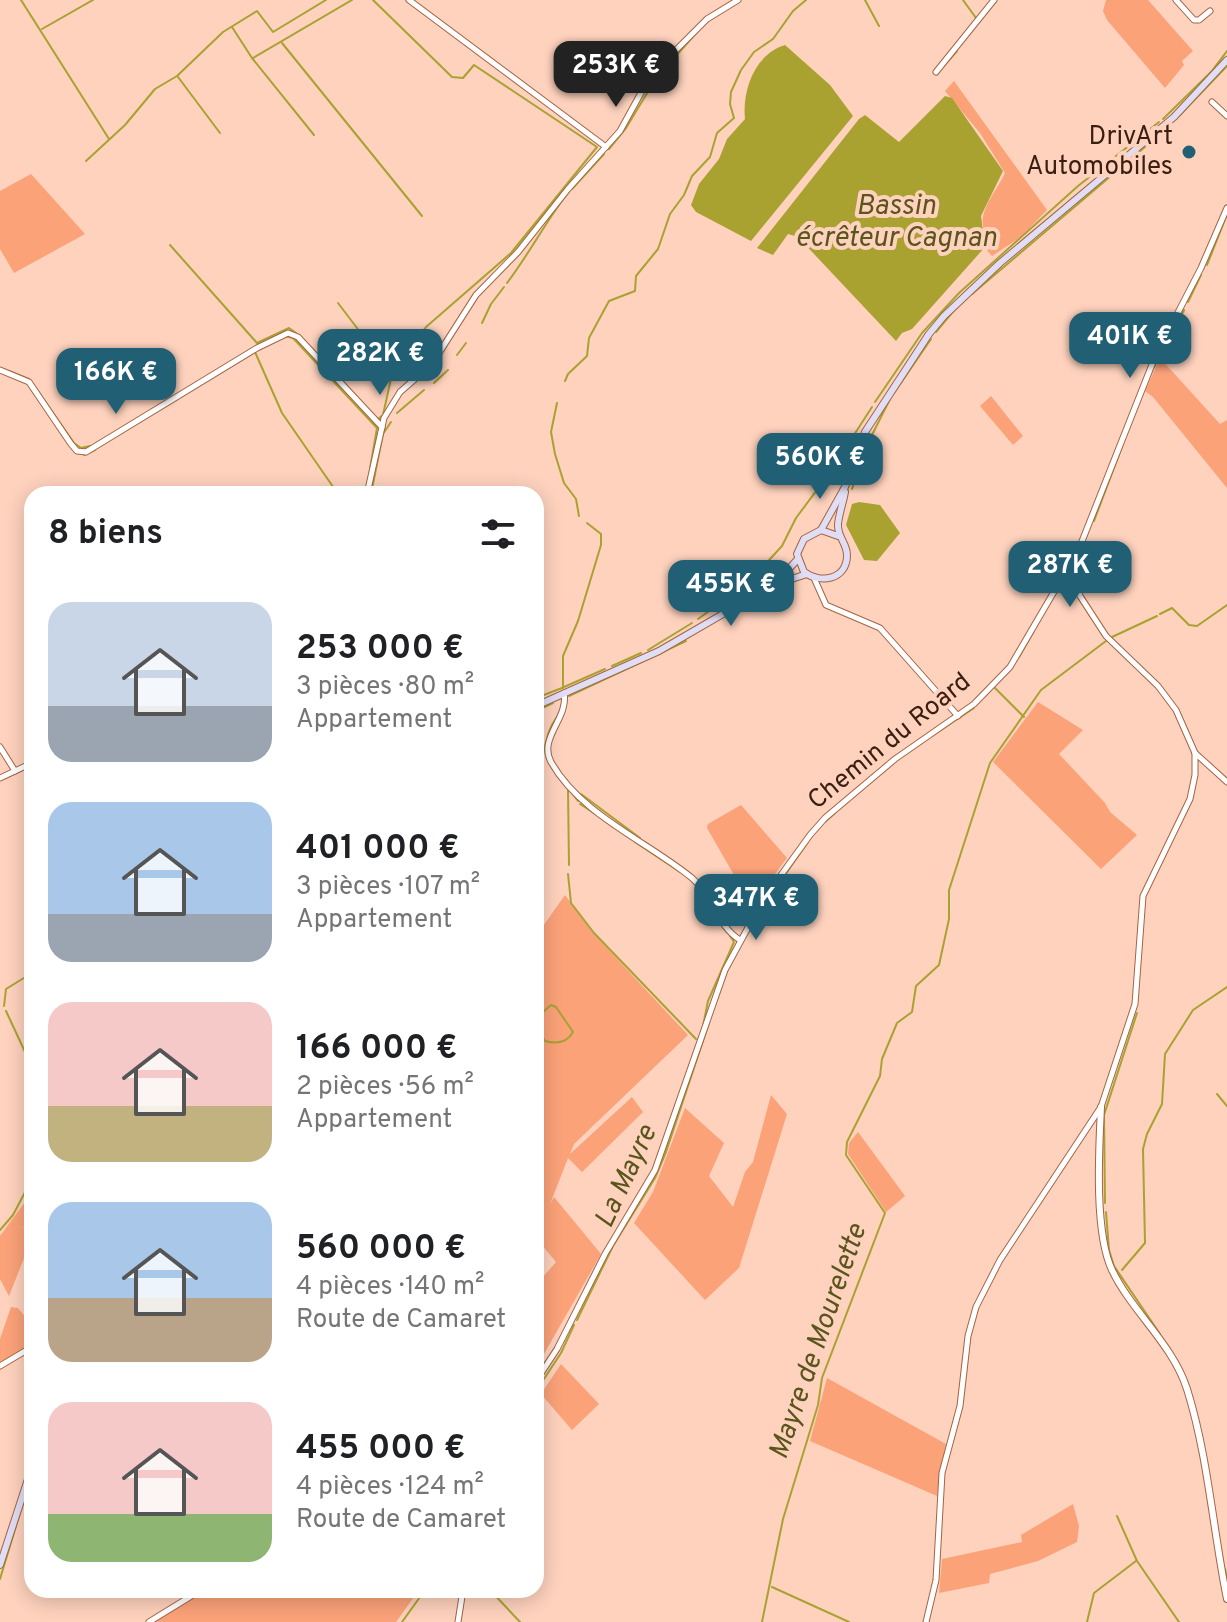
<!DOCTYPE html>
<html lang="fr">
<meta charset="utf-8">
<style>
body{margin:0;font-family:Overpass,sans-serif;background:#f2f2f2;color:#202124;height:100vh;display:flex;flex-direction:column;font-size:30px;white-space:nowrap}
*{box-sizing:border-box;margin:0}
p{font-size:26px;color:#757577}
.icon{flex:none;width:44px;height:44px;fill:none;stroke:currentColor;stroke-width:2;stroke-linecap:round;stroke-linejoin:round}
.map{position:relative;flex:1;overflow:hidden}
.sheet{position:absolute;left:24px;top:486px;width:520px;height:1112px;display:flex;flex-direction:column;background:#fff;border-radius:24px;box-shadow:0 4px 20px #0003}
.sheet>*{flex:none}
.price{position:absolute;translate:-50% -68px;padding:0 18px;border-radius:16px;background:#215f75;color:#fff;font-size:26px;line-height:52px;filter:drop-shadow(0 2px 4px #0008)}
.price::after{content:'';position:absolute;left:50%;top:48px;width:24px;height:18px;margin-left:-12px;background:inherit;clip-path:polygon(0 0,100% 0,50% 100%)}
.price.selected{background:#222;color:#fff}
ul{padding:0;list-style:none}
li{display:flex;align-items:center;gap:24px;height:200px;padding:0 24px}
li span{display:grid;place-items:center;flex:none;width:224px;height:160px;border-radius:24px;color:#555}
li>.icon{margin-inline-start:auto}
span .icon{width:96px;height:96px;fill:#fffc;stroke-width:1}
li b{font-size:34px}
h2{display:flex;justify-content:space-between;align-items:center;height:96px;padding:0 24px;font-size:34px}
.map>svg:first-child{display:block}
</style>
<div class="map">
<svg width="1227" height="1622" viewBox="0 0 1227 1622">
<rect width="100%" height="100%" fill="#fed2bd"/>
<g fill="#fba279">
<path d="M1106,0H1148L1193,51L1182,61L1184,65L1165,88L1107,20L1103,11Z"/>
<path d="M954,81L1047,210L1022,236L992,256L986,249L989,238C971,218 996,193 1005,173L980,133L945,91Z"/>
<path d="M31,174L85,234L14,273L0,249V191Z"/>
<path d="M1160,358L1220,424L1227,420V488L1153,397L1145,391Z"/>
<path d="M991,396L1023,436L1013,445L980,406Z"/>
<path d="M1038,702L1083,730L1059,754L1105,803L1110,812L1137,835L1101,869L993,762Z"/>
<path d="M741,805L787,858L754,902L749,901L707,828L708,824Z"/>
<path d="M565,895L593,933L688,1035L574,1144L570,1154L632,1097L643,1112L582,1172L568,1158L550,1204L554,1197L601,1254L536,1368V1285L556,1262L536,1238V936Z"/>
<path d="M771,1095L787,1114L739,1268L705,1300L634,1223L653,1192L685,1108L724,1143L709,1176L733,1207L745,1172L753,1162Z"/>
<path d="M858,1132L905,1196L886,1212L848,1154L849,1143Z"/>
<path d="M32,1186V1232L21,1226L32,1234V1238L9,1296L0,1279V1236L25,1202Z"/>
<path d="M11,1307L18,1308L32,1325V1344L0,1363V1339Z"/>
<path d="M561,1364L599,1404L572,1430L541,1394Z"/>
<path d="M827,1378L946,1444L937,1496L810,1441Z"/>
<path d="M1073,1504L1079,1526L1077,1542L1038,1561L990,1574L989,1583L939,1593L942,1559L1022,1542L1021,1535Z"/>
<path d="M205,1590H419L396,1622H152Z"/>
</g>
<g fill="#a9a231">
<path d="M785,45L830,85L853,116L751,241L696,212L691,205L699,184L719,159L727,139L745,119C742,90 755,54 785,45Z"/>
<path d="M945,96L952,98L1003,171L981,216L985,247L912,329L902,333L896,341L798,237L788,234L773,255L757,248L859,119L865,115L899,142Z"/>
<path d="M859,502L880,505L900,533L877,561L864,560L846,525L852,504Z"/>
</g>
<g fill="none" stroke-linecap="round" stroke-linejoin="round">
<g stroke="#a9a231" stroke-width="2">
<path d="M21,0L109,139"/>
<path d="M373,0L452,77L463,78L474,65L597,147L511,253L426,327L392,374"/>
<path d="M865,0L879,26"/>
<path d="M963,0L976,18"/>
<path d="M232,27L252,58L314,135"/>
<path d="M42,29L93,0"/>
<path d="M282,43L422,216"/>
<path d="M253,58L352,0"/>
<path d="M942,68L957,51"/>
<path d="M178,77L220,133"/>
<path d="M1179,116L1227,66"/>
<path d="M1163,119L1211,72L1227,51"/>
<path d="M609,149L626,128L655,80L697,32"/>
<path d="M1138,153L1164,130"/>
<path d="M86,161L125,125L155,89L177,76L223,32L257,11L273,32L326,0"/>
<path d="M572,189L604,154"/>
<path d="M170,245L257,343L289,328L296,333"/>
<path d="M1207,265L1226,217"/>
<path d="M507,283C529,254 545,223 567,194"/>
<path d="M972,294L1132,158"/>
<path d="M1188,302L1201,275"/>
<path d="M338,303L392,374L383,415L378,419"/>
<path d="M482,323L491,304L504,287"/>
<path d="M1177,325L1184,310"/>
<path d="M936,332L956,308"/>
<path d="M285,336L293,338L377,428L370,469"/>
<path d="M255,352L282,413L338,494"/>
<path d="M457,355L466,343"/>
<path d="M1154,367L1172,332"/>
<path d="M9,371L29,379"/>
<path d="M565,381L568,374L587,356L589,338L609,301L635,291L636,276L658,249L670,214L684,195L692,176L710,157L717,133L734,118L730,104L731,92L741,70L754,52L773,39L793,11L806,0"/>
<path d="M434,383L448,370"/>
<path d="M33,384L74,443L81,448L90,446"/>
<path d="M894,393L931,339"/>
<path d="M875,402L922,333L959,293L1078,186L1159,122"/>
<path d="M557,403L551,432L555,454L564,483L576,499L579,516"/>
<path d="M397,413L424,390"/>
<path d="M84,455L95,450"/>
<path d="M841,455L872,407"/>
<path d="M852,489L865,449L890,399"/>
<path d="M371,494L383,434L391,422"/>
<path d="M1094,521L1123,444"/>
<path d="M1160,614L1172,608L1189,625L1197,626L1227,605"/>
<path d="M698,619L748,583L782,546L796,518L837,463"/>
<path d="M1112,637L1157,616"/>
<path d="M648,650L692,623"/>
<path d="M1019,657L1034,631"/>
<path d="M612,666L641,653"/>
<path d="M564,687L605,669"/>
<path d="M563,688V656L578,621L601,545V534L587,523"/>
<path d="M995,688L1024,717"/>
<path d="M569,696L686,641"/>
<path d="M536,698L562,688"/>
<path d="M536,711L553,703"/>
<path d="M932,736L974,708"/>
<path d="M536,774C547,754 543,735 557,717"/>
<path d="M569,789L578,801"/>
<path d="M568,790L569,865"/>
<path d="M581,794L640,838"/>
<path d="M580,804L594,813"/>
<path d="M825,822L835,813"/>
<path d="M635,842L680,872"/>
<path d="M568,874L571,903L594,933L696,1039"/>
<path d="M708,903L715,914"/>
<path d="M759,912L808,842"/>
<path d="M4,1006L6,989L32,973"/>
<path d="M6,1011L32,1067"/>
<path d="M536,1018L551,1005L556,1007L573,1032C567,1043 556,1044 545,1041L536,1027"/>
<path d="M703,1026L708,1001L734,942L730,936"/>
<path d="M1217,1094L1227,1106"/>
<path d="M1105,1203L1104,1115L1137,1013"/>
<path d="M1106,1212L1109,1250L1114,1266L1160,1334"/>
<path d="M0,1230L13,1215L32,1179"/>
<path d="M1122,1270L1145,1243L1143,1149L1147,1134L1162,1104L1165,1054L1193,1010L1227,987"/>
<path d="M577,1320L613,1246L655,1178L666,1152L709,1023"/>
<path d="M1177,1360L1183,1372"/>
<path d="M536,1374L550,1356"/>
<path d="M536,1391L561,1353L574,1325"/>
<path d="M25,1497L32,1478"/>
<path d="M1117,1516L1137,1561L1179,1622"/>
<path d="M1225,1569L1227,1580"/>
<path d="M0,1579L23,1503"/>
<path d="M772,1587L849,1622"/>
<path d="M490,1590L520,1622"/>
<path d="M402,1622L425,1590"/>
<path d="M762,1622L783,1519L818,1405L822,1378L885,1213L846,1155L847,1142L880,1076L882,1059L897,1023L912,1012L916,986L939,965L949,919V890L990,763L1041,690L1106,641"/>
<path d="M1087,1622L1094,1593L1136,1561"/>
</g>
<defs>
<g id="minor">
<path d="M409,0L606,147"/>
<path d="M1176,0L1194,20H1199L1210,11"/>
<path d="M936,72L994,0"/>
<path d="M1212,102L1227,116"/>
<path d="M0,370L29,382L71,444L77,451L86,452L257,348L288,333L298,337L382,427"/>
<path d="M367,494L384,418L400,392L432,364L476,295L518,252L568,189L620,131L642,91L676,50L707,19L738,0"/>
<path d="M814,578L826,605L880,628L958,716"/>
<path d="M564,693C569,718 538,738 551,762C581,815 647,841 692,878C712,895 717,926 740,940"/>
<path d="M0,747L15,771"/>
<path d="M1195,753L1227,782"/>
<path d="M0,778L32,763"/>
<path d="M0,1366L32,1347"/>
<path d="M536,1381L557,1349L605,1254L655,1170L725,970L763,900L810,835L825,818L895,759L974,704L1010,667L1055,590L1071,569L1155,357L1201,268L1227,208"/>
<path d="M149,1622L201,1590"/>
<path d="M458,1622L463,1590"/>
<path d="M926,1622L936,1580L942,1473L960,1406L968,1336L976,1307L1000,1260L1101,1107L1135,1004L1143,896L1190,799L1195,775V753L1176,710L1158,686L1106,636L1080,596L1072,570"/>
</g>
<path id="tertiary" d="M1101,1107C1099,1149 1094,1232 1112,1270C1132,1312 1172,1343 1187,1389C1208,1456 1213,1530 1227,1599"/>
<g id="secondary">
<path d="M821,530L845,487L865,432L929,334L944,316L1000,263L1174,117L1227,60"/>
<path d="M838,536L821,530L804,539L797,554L804,572C820,584 847,580 847,555C847,543 837,537 838,524C839,514 843,503 845,492"/>
<path d="M776,583L797,560"/>
<path d="M536,706L659,651L773,585L807,574"/>
<path d="M0,1565L32,1467"/>
</g>
</defs>
<use href="#minor" stroke="#a46344" stroke-width="7"/>
<use href="#tertiary" stroke="#a46344" stroke-width="8"/>
<use href="#secondary" stroke="#a46344" stroke-width="8"/>
<use href="#minor" stroke="#fff" stroke-width="5"/>
<use href="#tertiary" stroke="#fff" stroke-width="6"/>
<use href="#secondary" stroke="#dfdef5" stroke-width="6"/>
</g>
<circle fill="#215f75" stroke="#fed2bd" stroke-width="3" cx="1189" cy="152" r="8"/>
<g text-anchor="middle" dominant-baseline="central" stroke-width="8" stroke-linejoin="round" paint-order="stroke">
<g font-size="26" fill="#391e11" stroke="#fed2bd" text-anchor="end">
<text x="1173" y="137">DrivArt<tspan x="1173" dy="30">Automobiles</tspan></text>
</g>
<g font-size="26" fill="#391e11" stroke="#fed2bd">
<text transform="translate(890 742) rotate(-39)">Chemin du Roard</text>
</g>
<g font-size="28" font-style="italic" fill="#59551c" stroke="#fed2bd">
<text x="896" y="207">Bassin<tspan x="896" dy="32">écrêteur Cagnan</tspan></text>
<text transform="translate(627 1177) rotate(-65)">La Mayre</text>
<text transform="translate(819 1342) rotate(-71)">Mayre de Mourelette</text>
</g>
</g>
</svg>
<b class="price selected" style="left:616px;top:109px">253K €</b>
<b class="price" style="left:1130px;top:380px">401K €</b>
<b class="price" style="left:380px;top:397px">282K €</b>
<b class="price" style="left:116px;top:416px">166K €</b>
<b class="price" style="left:820px;top:501px">560K €</b>
<b class="price" style="left:1070px;top:609px">287K €</b>
<b class="price" style="left:731px;top:628px">455K €</b>
<b class="price" style="left:756px;top:942px">347K €</b>
<section class="sheet">
<h2>8 biens<svg class="icon" aria-label="filters" viewBox="0 0 24 24"><path d="M4 7h16M4 17h16"/><circle cx="9" cy="7" r="2"/><circle cx="15" cy="17" r="2"/></svg></h2>
<ul>
<li><span style="background:linear-gradient(#c9d6e8 65%,#9aa5b1 0)"><svg class="icon" aria-label="home" viewBox="0 0 24 24"><path d="M3 11l9-7 9 7M6 9v11h12V9"/></svg></span><div><b>253 000 €</b><p>3 pièces · 80 m²</p><p>Appartement</p></div></li>
<li><span style="background:linear-gradient(#a9c7e8 70%,#9aa5b1 0)"><svg class="icon" aria-label="home" viewBox="0 0 24 24"><path d="M3 11l9-7 9 7M6 9v11h12V9"/></svg></span><div><b>401 000 €</b><p>3 pièces · 107 m²</p><p>Appartement</p></div></li>
<li><span style="background:linear-gradient(#f6c9c9 65%,#c2b280 0)"><svg class="icon" aria-label="home" viewBox="0 0 24 24"><path d="M3 11l9-7 9 7M6 9v11h12V9"/></svg></span><div><b>166 000 €</b><p>2 pièces · 56 m²</p><p>Appartement</p></div></li>
<li><span style="background:linear-gradient(#a9c7e8 60%,#b9a48a 0)"><svg class="icon" aria-label="home" viewBox="0 0 24 24"><path d="M3 11l9-7 9 7M6 9v11h12V9"/></svg></span><div><b>560 000 €</b><p>4 pièces · 140 m²</p><p>Route de Camaret</p></div></li>
<li><span style="background:linear-gradient(#f6c9c9 70%,#8fb573 0)"><svg class="icon" aria-label="home" viewBox="0 0 24 24"><path d="M3 11l9-7 9 7M6 9v11h12V9"/></svg></span><div><b>455 000 €</b><p>4 pièces · 124 m²</p><p>Route de Camaret</p></div></li>
</ul>
</section>
</div>
